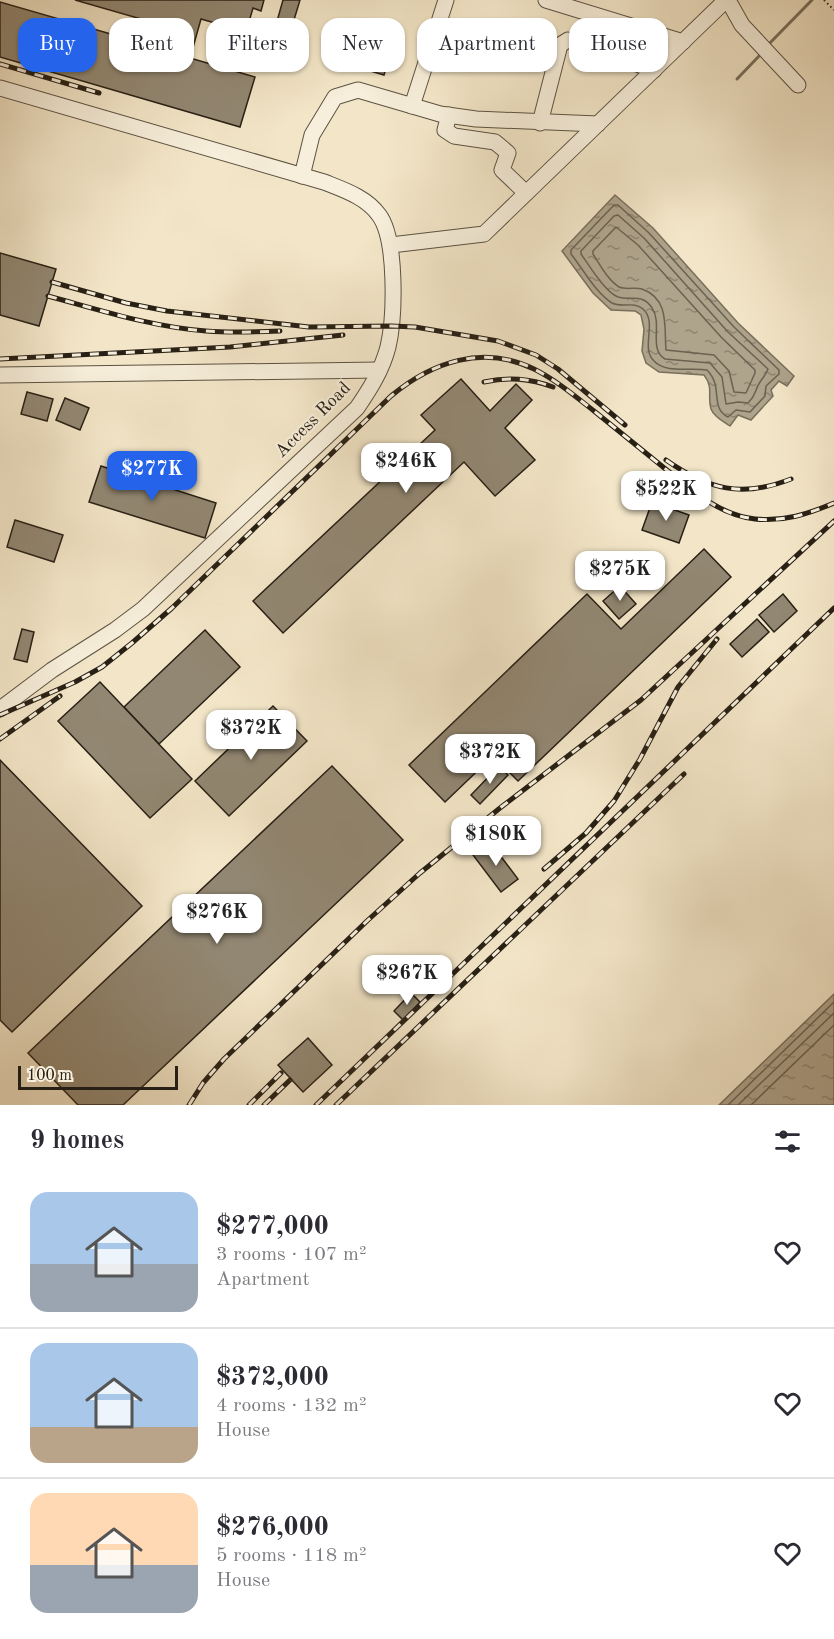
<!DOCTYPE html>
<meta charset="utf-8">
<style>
body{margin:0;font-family:"Old Standard TT",serif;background:#f2f2f3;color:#2b2b33;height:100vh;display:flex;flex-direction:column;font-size:22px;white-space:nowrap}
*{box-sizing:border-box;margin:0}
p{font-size:20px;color:#7c7c81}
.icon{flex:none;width:33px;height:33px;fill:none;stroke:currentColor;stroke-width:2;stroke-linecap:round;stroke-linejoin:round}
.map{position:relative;height:1105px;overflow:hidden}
.side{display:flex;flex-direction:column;background:#fff;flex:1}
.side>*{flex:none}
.top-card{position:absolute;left:18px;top:18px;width:798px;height:54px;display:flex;gap:12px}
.scale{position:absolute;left:18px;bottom:15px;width:160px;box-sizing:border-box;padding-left:6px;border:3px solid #282015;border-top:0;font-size:16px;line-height:21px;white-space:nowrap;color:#282015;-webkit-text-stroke:4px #f7efdb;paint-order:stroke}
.price{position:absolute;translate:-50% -51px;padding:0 14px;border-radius:12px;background:#fff;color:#222;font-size:20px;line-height:39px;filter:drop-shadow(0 2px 3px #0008)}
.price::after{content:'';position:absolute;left:50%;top:36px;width:18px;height:14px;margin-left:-9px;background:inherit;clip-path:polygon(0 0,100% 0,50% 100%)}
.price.active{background:#2563eb;color:#fff}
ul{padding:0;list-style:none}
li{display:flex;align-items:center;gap:18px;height:150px;padding:0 30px}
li+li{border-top:2px solid #e1e1e2}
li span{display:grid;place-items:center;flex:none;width:168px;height:120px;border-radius:18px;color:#555}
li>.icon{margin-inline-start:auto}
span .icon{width:72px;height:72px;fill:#fffc;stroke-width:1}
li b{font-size:26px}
h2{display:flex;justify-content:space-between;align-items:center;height:72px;padding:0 30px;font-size:26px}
.chip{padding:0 21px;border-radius:18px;background:#fff;box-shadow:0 2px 4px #0004;font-size:21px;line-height:54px}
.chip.active{background:#2563eb;color:#fff}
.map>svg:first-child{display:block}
</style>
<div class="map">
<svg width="834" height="1105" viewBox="0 0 834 1105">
<defs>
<pattern id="water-ripples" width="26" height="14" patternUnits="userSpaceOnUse" patternTransform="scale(1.5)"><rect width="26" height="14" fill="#aea38b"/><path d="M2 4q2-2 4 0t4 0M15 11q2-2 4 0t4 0" fill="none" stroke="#8e8470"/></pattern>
</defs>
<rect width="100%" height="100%" fill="#f3e6c8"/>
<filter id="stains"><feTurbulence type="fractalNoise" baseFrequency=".00333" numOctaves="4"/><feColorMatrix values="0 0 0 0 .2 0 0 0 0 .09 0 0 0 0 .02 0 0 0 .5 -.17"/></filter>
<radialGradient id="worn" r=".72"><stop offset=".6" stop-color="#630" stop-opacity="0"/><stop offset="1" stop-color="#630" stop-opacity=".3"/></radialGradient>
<g fill="url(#water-ripples)" stroke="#786f5c" stroke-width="1.5">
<path d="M615,195L653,228L738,323L794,376L787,386L779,381L771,390L773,396L751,420L738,415L730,426C724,422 714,417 711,409C707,396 714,388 704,375L659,372L646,363L642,351L644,329L641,315L635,311L611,310L593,293L562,251Z"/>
<path d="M834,994V1105H719Z"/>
</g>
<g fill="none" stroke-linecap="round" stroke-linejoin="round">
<g stroke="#6b6250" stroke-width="1.5">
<path d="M614,205H618L649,233L734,327L779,370V374L766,386L765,396L750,412L736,410L728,417C709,407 724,387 707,370C691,367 666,374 654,361C640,348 658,322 643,309C634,301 622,308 612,303C595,292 583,269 571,254V250Z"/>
<path d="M614,216L618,215L644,238L728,332L768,369C766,375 763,377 760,382C754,391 757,394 748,403L738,402L726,404L722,377L710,363L665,359C648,349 663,324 652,308C643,293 631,301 618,297C605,292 589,265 581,254V251Z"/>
<path d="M616,227L638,245L722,338L755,370V373L746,393L734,392L729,371L714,355L666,350C664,328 670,299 642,289C635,287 626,290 619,287C608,280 600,265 593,254V251Z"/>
<path d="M728,1105L834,1002"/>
<path d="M738,1105L834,1013"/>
<path d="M751,1105L834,1025"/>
</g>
<g stroke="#786f5c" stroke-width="3">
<path d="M767,46L812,0"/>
<path d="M737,79L761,54"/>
</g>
</g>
<g fill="#928772" stroke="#282015" stroke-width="1.5">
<path d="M75,0H264L261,11L253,8L246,32L201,19L190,58L255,77L240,127L0,57V2L149,45L155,23Z"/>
<path d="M283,0H300L287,43L272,39Z"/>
<path d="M347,26L394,40L384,75L337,61Z"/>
<path d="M0,253L56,269L39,326L0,315Z"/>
<path d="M461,379L490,411L516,384L532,400L505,428L535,460L495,496L464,462L283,633L253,601L435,430L421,415Z"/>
<path d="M27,392L53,399L47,421L21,414Z"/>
<path d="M65,398L89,408L80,430L56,420Z"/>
<path d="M101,466L216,503L205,538L89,502Z"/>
<path d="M652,502L689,515L679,543L642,530Z"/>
<path d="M15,520L63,535L54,562L7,547Z"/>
<path d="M704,549L731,577L518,781L493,756L445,802L409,765L587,594L621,629Z"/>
<path d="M620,586L636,604L619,619L603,601Z"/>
<path d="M783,594L797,611L774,632L759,615Z"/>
<path d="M757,619L769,632L742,657L730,644Z"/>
<path d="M22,629L34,632L27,662L14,659Z"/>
<path d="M205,630L240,667L159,744L124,707Z"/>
<path d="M100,682L192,779L150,818L58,721Z"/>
<path d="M273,706L307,741L229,816L195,781Z"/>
<path d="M0,760L142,906L12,1032L0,1020Z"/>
<path d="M332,766L403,840L123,1105H78L28,1053Z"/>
<path d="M499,766L508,775L480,804L471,795Z"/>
<path d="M490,842L518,879L501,892L473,855Z"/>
<path d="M411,993L420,1002L403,1020L394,1011Z"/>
<path d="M308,1038L332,1065L303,1092L278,1065Z"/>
</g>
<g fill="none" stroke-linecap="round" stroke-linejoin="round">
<defs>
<g id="minor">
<path d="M546,0L683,42"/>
<path d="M728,0L742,25L798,85"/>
<path d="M0,88L324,182C344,190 366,197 379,215C397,239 395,317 388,347C382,370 370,389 357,408L143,609L115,630L52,670L0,709"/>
<path d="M412,106L446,0"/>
<path d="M449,115L445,130L454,136L495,142L508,153L502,170L526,193"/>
<path d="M540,123L560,45L568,40L654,70"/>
<path d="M302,176L312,135L335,97L358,90L440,114L476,119L598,124"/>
<path d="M391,245L484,234L726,0"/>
<path d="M0,375L379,370"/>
</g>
</defs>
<use href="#minor" stroke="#5b5242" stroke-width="17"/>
<path stroke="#282015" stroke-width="2" stroke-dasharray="1.5 3" stroke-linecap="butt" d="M824,0L834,10"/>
<use href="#minor" stroke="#f7efdb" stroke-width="15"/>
<defs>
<g id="rail">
<path d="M0,64L99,93"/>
<path d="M52,282L126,303L167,311L309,327L391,326L415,327L498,341L536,355L558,369L625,425"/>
<path d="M48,296C100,310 152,327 206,331C231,333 256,332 280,331"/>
<path d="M0,359L230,347L343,335"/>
<path d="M484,382C509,377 529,378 553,387"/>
<path d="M666,460C709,490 742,498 791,479"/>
<path d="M0,715L75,682L102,667L132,643L172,608L391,396C432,362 483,344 534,369C556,380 575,396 594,411C619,431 643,451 668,471C694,492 720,515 755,519C784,522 808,514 834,503"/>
<path d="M0,739L60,696"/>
<path d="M544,869L586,833L614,801L640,759L678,687L717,639"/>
<path d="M189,1105L203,1083L224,1059L368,920L420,873L500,808L641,700L834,521"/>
<path d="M249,1105L281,1073"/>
<path d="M264,1105L290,1080"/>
<path d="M316,1105L834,608"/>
<path d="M336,1105L684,774"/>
</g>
</defs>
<use href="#rail" stroke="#282015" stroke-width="5"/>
<use href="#rail" stroke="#f7efdb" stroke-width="3" stroke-dasharray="9" stroke-linecap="butt"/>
</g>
<g text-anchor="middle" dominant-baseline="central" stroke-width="4.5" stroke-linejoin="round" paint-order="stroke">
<g font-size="18" fill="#282015" stroke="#f7efdb">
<text transform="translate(313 420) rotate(-45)">Access Road</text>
</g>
</g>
<rect width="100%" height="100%" filter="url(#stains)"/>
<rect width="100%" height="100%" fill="url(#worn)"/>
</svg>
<div class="scale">100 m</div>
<b class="price" style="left:406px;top:494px">$246K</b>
<b class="price active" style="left:152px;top:502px">$277K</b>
<b class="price" style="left:666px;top:522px">$522K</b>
<b class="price" style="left:620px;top:602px">$275K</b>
<b class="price" style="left:251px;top:761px">$372K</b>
<b class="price" style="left:490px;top:785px">$372K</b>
<b class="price" style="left:496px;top:867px">$180K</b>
<b class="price" style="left:217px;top:945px">$276K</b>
<b class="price" style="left:407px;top:1006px">$267K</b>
<div class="top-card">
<a class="chip active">Buy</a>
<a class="chip">Rent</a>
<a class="chip">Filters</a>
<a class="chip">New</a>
<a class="chip">Apartment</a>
<a class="chip">House</a>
</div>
</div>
<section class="side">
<h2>9 homes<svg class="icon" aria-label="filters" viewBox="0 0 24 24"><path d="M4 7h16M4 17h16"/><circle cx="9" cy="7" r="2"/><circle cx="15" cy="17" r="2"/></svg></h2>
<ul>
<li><span style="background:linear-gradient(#a9c7e8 60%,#9aa5b1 0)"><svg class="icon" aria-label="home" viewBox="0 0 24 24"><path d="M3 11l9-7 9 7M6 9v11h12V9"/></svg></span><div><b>$277,000</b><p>3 rooms · 107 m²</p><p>Apartment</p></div><svg class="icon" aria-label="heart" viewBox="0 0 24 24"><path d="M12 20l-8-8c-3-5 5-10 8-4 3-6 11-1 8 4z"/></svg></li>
<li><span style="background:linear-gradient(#a9c7e8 70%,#b9a48a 0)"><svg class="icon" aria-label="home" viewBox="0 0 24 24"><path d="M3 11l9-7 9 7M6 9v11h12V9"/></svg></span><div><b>$372,000</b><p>4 rooms · 132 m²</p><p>House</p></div><svg class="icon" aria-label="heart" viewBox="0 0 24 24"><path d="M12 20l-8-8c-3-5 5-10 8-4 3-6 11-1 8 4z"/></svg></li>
<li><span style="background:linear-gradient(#ffd9b3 60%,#9aa5b1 0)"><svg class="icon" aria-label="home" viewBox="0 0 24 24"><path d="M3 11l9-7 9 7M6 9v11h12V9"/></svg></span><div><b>$276,000</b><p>5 rooms · 118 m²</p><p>House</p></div><svg class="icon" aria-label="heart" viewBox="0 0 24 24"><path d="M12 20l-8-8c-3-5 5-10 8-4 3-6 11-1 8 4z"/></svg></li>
</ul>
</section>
